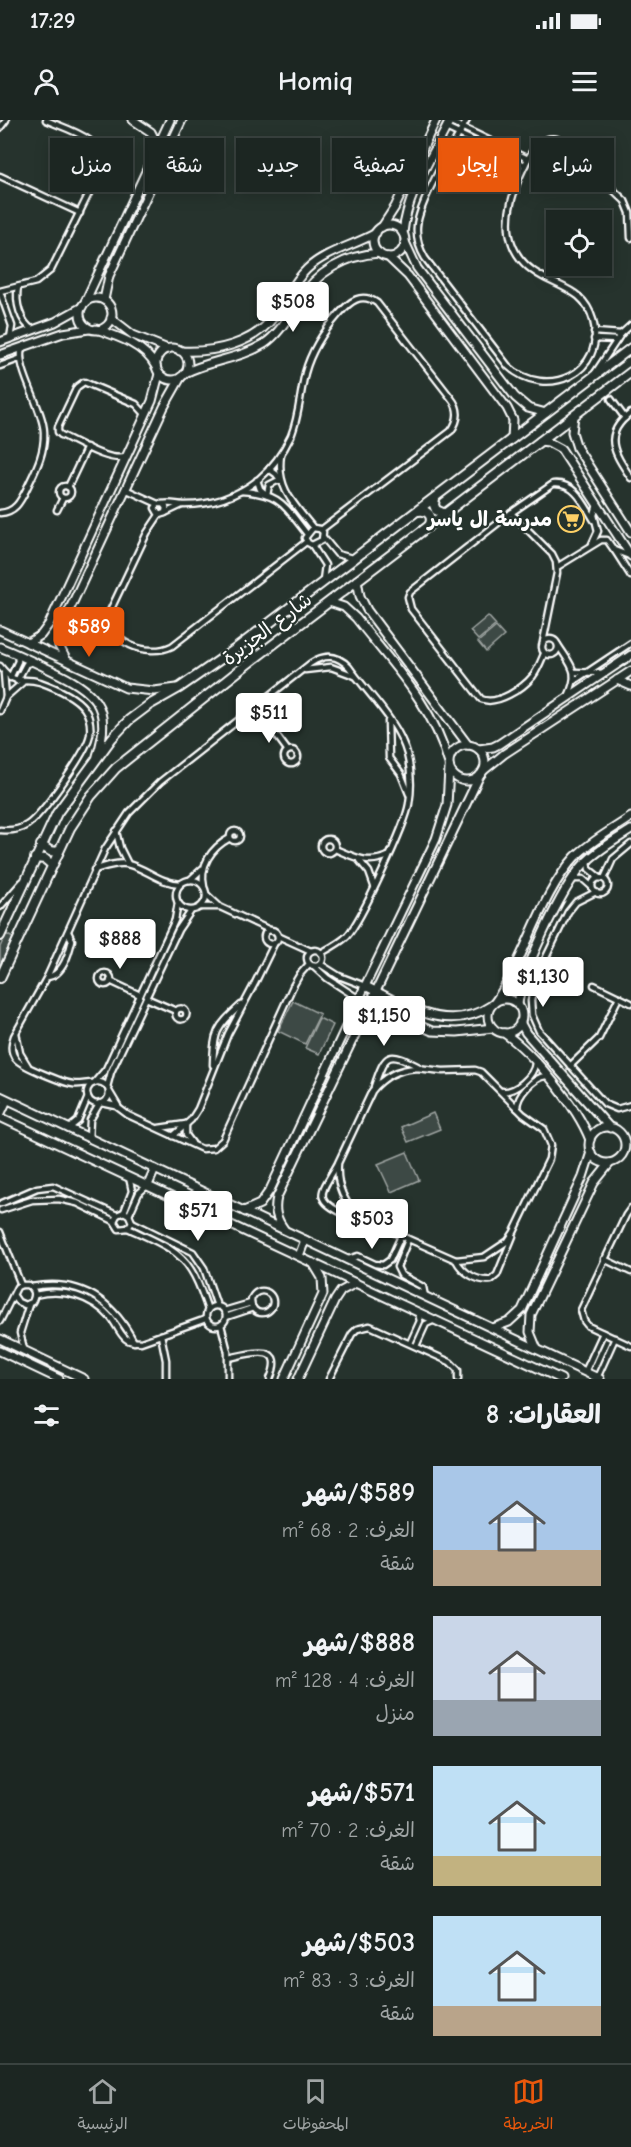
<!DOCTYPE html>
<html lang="ar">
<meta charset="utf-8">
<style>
body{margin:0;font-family:"Comic Neue","Playpen Sans Arabic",sans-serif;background:#252e2a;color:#f1f3f6;direction:rtl;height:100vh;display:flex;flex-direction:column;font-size:22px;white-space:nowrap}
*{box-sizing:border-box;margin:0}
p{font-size:20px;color:#a0a5a5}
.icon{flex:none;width:33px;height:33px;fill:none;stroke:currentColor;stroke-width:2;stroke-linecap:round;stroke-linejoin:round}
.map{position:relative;height:1259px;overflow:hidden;direction:ltr}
.side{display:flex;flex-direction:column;background:#1c2622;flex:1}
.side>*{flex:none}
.banner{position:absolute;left:18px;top:18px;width:596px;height:54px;direction:rtl;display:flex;gap:12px}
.tools{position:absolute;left:546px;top:90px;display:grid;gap:12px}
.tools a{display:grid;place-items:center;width:66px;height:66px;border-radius:0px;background:#1c2622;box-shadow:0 3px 15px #0003,0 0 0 2px #3a4340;font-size:30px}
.price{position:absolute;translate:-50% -51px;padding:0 14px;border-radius:6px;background:#fff;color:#222;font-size:20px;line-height:39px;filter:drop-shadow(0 2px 3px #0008)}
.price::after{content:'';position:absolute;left:50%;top:36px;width:18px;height:14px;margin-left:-9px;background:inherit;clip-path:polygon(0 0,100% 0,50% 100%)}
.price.active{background:#ea580c;color:#fff}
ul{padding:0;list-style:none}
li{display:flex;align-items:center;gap:18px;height:150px;padding:0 30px}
li span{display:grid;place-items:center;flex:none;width:168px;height:120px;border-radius:0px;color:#555}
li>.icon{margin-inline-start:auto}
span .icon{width:72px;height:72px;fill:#fffc;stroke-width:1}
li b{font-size:26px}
h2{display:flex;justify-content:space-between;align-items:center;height:72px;padding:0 30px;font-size:26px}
.pill{padding:0 21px;border-radius:0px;background:#1c2622;box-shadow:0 3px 15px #0003,0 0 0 2px #3a4340;font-size:21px;line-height:54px}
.pill.active{background:#ea580c;color:#fff}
.status{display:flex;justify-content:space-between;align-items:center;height:42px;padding:0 30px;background:#1c2622;direction:ltr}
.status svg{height:16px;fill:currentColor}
header{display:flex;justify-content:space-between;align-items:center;height:78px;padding:0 30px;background:#1c2622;font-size:27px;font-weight:700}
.tabs{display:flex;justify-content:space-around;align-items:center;height:84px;border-top:2px solid #3a4340;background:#1c2622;font-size:16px;color:#a0a5a5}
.tabs a{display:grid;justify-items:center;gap:3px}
.tabs .active{color:#ea580c}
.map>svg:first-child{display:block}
</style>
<div class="status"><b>17:29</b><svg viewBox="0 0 49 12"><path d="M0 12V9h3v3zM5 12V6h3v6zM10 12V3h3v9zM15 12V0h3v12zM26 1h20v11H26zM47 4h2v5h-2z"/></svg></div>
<header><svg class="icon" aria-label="menu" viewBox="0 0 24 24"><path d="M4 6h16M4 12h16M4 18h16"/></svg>Homiq<svg class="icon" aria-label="person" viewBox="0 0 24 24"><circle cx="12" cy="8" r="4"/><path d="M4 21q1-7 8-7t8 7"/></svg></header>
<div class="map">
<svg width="631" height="1259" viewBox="0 0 631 1259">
<rect width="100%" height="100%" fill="#26332d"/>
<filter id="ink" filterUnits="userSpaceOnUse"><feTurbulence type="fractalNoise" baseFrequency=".0167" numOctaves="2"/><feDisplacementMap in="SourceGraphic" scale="12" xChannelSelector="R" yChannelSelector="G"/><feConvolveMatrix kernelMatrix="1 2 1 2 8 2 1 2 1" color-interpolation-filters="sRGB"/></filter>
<g filter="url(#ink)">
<g fill="#3e4944" stroke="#9ea4a2" stroke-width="1.5">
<path d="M488,496L496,505L478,520L470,511Z"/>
<path d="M496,507L504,516L486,532L478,522Z"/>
<path d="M6,814L13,818L0,845V827Z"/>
<path d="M293,881L320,894L305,924L278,911Z"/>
<path d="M319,898L333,905L319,934L305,928Z"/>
<path d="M433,993L440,1009L408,1022L401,1007Z"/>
<path d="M407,1032L419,1060L391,1072L378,1044Z"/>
</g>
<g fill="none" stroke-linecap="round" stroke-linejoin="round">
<defs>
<g id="street">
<path d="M467,0C454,23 419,82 417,106C416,117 419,128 425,138L508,246C546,281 607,253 593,200C585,172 565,169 543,157C492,130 507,79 529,37C536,24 546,15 561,20L625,81L630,93L631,118"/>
<path d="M449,1L528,39"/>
<path d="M0,8L6,0"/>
<path d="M446,8L525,45"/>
<path d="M0,56L80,93"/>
<path d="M18,167C15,182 20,202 33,210"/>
<path d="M0,171L36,162L51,150L102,47C104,17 68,10 46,0"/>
<path d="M0,172L12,206L10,218"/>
<path d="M594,212L621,214"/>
<path d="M594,219L617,220"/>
<path d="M0,246L19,239"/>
<path d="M595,253L621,214L631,205"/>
<path d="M611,279L625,298"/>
<path d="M631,293C601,315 615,334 631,358"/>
<path d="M281,335C276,368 294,384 313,408L320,409L323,412L322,420L312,425L308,423L305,418L313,408"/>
<path d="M126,337C108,342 79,323 61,315L58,312V307L77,267L84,262L136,284L146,295"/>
<path d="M257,360L260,369L267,375L269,365L277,361H281L276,354L269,349"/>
<circle cx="65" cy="372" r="6"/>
<path d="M68,367L87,327"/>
<path d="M125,369L158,384"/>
<path d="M241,371C281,374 283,384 307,414"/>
<path d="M163,384C171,382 177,385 185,385C211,385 237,376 258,360C272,348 283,333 291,316C299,297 300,274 305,253C311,231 324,211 339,194C350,181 361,172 377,183L451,278C460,289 459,300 451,311L321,410"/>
<path d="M57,390L63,378"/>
<path d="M0,393C15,392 20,382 26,370C35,351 45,334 44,312C43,287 15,249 22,227"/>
<path d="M165,393L182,385"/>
<path d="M511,393L552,434L556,442L557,453L543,522"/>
<path d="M159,395L155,388L158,384H163L166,388L165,393L159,395L147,413L110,491C105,523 148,538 172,526L306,422"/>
<path d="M323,417L337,434L352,438"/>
<path d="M592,424L598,411L594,395L597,385"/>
<path d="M312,425L325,445L323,460"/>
<path d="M615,431L631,456"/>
<path d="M557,447L601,420H607L614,430L630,436"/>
<circle cx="550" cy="527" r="8"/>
<path d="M558,525C572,547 580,551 568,577"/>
<path d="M544,534C541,541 538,549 533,556C523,568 497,586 481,579L411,489L408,477L410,472L511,393L553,364C575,362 584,384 594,400"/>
<path d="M0,546C17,568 20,556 40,562C54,567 75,576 84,588C89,595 91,605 90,614C88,631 41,696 27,705C19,710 9,711 0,710"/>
<path d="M305,550L331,547L355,556"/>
<path d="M575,552L602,553"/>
<path d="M4,553L6,577"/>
<path d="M10,558L18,541L17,534"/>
<path d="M17,561L26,544L33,542"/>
<path d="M574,561L631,523"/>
<path d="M268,578V604L288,631"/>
<path d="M0,591L6,577L23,562"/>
<path d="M242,598L268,604"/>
<path d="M388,601L389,638L401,654L409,674"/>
<circle cx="291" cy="637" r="7"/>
<circle cx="235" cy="716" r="5"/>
<path d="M116,711L120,728L128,744"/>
<circle cx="328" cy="726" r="7"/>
<path d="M335,729C354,737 368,745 388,736"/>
<path d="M359,740L369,752L374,766"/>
<path d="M588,740L589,749L600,758"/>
<path d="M94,750C104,747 116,742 127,744C146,748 159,763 181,764"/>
<circle cx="600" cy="766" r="8"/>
<path d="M572,759H583L592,767"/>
<path d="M604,759L613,739L631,724"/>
<circle cx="191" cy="775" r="15"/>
<path d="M190,760L202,749"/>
<path d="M204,767C199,746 211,728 230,718"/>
<path d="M596,772L576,782L568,792L535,860L531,881L532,895L539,911L605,984L617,989L631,985"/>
<path d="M206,774L220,787L272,811"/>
<path d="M0,787L22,762"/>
<path d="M201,787H219"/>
<circle cx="271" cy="817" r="7"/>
<path d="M278,816L311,831"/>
<circle cx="315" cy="838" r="8"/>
<path d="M320,844L339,856L365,866"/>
<path d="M314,846L327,858L359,879"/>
<circle cx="105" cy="859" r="6"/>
<path d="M47,857C63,856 69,833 72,820L68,812"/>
<path d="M110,861L140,875"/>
<path d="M594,865L631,883"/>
<path d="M146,878L176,891"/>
<circle cx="181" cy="894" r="5.5"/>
<path d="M16,913L20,933L28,946"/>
<path d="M213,945C214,911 216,908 241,885"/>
<path d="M570,946L599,918L619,877"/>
<path d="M417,948L443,951L475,950L481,952L523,994L544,1009L551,1025L549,1039L514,1112L508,1121L484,1137L456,1140L363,1099C344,1084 336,1067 338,1043L372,971C384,956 398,949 417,948Z"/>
<circle cx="98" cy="973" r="11"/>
<path d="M92,963C86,963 79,965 73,964C64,963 21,946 16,939C10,932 11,924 14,916L47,857L105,729L129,693L160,662L311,543C325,534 337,534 349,547C368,574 398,601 407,634C411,650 412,667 409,684C406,704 361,801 347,816C340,823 330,828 321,833"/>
<path d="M94,963L106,949L175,800L178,783"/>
<path d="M107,967L111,952L178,810L191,791"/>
<path d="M374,967C386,931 388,931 421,948"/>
<path d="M109,971L118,986"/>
<path d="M502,971C515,973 534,956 535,943"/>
<path d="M102,983L116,986L128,995L202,1029L214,1028L223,1020L293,866L300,854L309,844"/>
<path d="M517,988C517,975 534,957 546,956"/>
<path d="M159,1008L186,1004V1015L192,1023"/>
<path d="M68,1009L78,1001L88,977"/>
<path d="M173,1016L191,1000L198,989L228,914L255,863L274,824"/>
<path d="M89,1019L90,1000L100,983"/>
<path d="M337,1045C322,1072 311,1078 344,1094L353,1091"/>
<path d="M0,1084L37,1068L53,1066L117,1095"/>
<path d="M631,1088L626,1095L581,1190L584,1201L588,1206L631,1226"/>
<path d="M1,1090L32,1080L59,1079L77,1083L114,1101L119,1109L128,1108L132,1102L129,1095L124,1092L117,1095L114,1101"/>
<path d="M124,1092L132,1071L129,1057"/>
<path d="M129,1095L139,1073L148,1065"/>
<path d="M132,1102L193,1132L204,1148L217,1186"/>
<path d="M128,1108C150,1119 178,1128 191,1150C199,1162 203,1176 208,1190"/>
<path d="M0,1112L21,1165"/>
<path d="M408,1120L397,1147L401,1155L423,1167L425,1177"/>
<path d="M604,1139L631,1152"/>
<path d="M346,1140L358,1136L375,1144L383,1145L390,1140L401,1116"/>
<path d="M456,1140C462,1152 477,1162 491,1160L497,1155L513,1116"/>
<path d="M31,1167C79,1158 112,1179 134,1222"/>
<circle cx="262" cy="1182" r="11"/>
<path d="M35,1175C63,1168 92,1176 111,1198C116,1204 119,1212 124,1217C128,1222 135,1222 141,1222L206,1199"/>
<circle cx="216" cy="1196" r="10"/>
<path d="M224,1191L251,1183"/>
<path d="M226,1197L253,1188"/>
<path d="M0,1201L17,1167L21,1165H28C35,1169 36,1175 32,1182L25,1185L18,1182L14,1176"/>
<path d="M221,1205L228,1232V1259"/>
<path d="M161,1215L166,1240V1259"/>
<path d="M410,1223L420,1201L418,1192"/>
<path d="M416,1226L426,1204L435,1200"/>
<path d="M24,1229L20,1213L29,1184"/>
<path d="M229,1238C251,1233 286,1222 270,1259"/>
<path d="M585,1252L603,1213"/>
<path d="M597,1258L615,1218"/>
<path d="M329,1259L352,1214L357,1209L370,1206L450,1242L458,1250V1259"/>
</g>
<g id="secondary">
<path d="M133,0L151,12L158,26"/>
<circle cx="389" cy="121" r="16"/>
<path d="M382,107L395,87L436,0"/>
<path d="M403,113C407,73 433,36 450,0"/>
<path d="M405,122L417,148L515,277L528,288L546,293"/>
<path d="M388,137L408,156L507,288L513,300L512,319"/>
<circle cx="96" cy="194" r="16"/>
<path d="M104,180L109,156L182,0"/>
<path d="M85,182L170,0"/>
<path d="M111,198L133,215L168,229"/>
<path d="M96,209C117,216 145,225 156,247"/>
<path d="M0,222L55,202L82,187"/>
<circle cx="172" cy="244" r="16"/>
<path d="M180,231C214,233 255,224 275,195C286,180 293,162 307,149C326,131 353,126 376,113"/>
<path d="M0,235L63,213L89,209"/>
<path d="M185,253C210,240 240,239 264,224C280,213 288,197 299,181C316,152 346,135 379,133"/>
<path d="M574,296L572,312L577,328L631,412"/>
<path d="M540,321L548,322L561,329L631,436"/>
<path d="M357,460L360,476L367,490L468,625"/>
<path d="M329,482L344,487L356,498C390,542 434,586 448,641"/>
<path d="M0,510L126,568L154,571L177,568"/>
<path d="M28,523L41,515L49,504L152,281L159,254"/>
<path d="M0,527C17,534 34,542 51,550C93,570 114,586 97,636"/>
<path d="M67,541L59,526L60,510L164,287L181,257"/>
<path d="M617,560L631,566"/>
<circle cx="467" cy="643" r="18"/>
<path d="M479,629L493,627L499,624L631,535"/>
<path d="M483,651L504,634L631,551"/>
<path d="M365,866C407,886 447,915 492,885"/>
<path d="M359,879L432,911L457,912L493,908"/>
<circle cx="505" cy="896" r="17"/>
<path d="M495,882C526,838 540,775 575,737C591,721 612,710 631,697"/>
<path d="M518,886C519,857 563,766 583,745C596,731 614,721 631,710"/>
<path d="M520,902L526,913L610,1008"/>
<path d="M504,913C533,933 577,986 590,1020"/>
<path d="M0,976L600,1259"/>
<path d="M0,995L7,980"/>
<path d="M0,997L561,1259"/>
<circle cx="607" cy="1025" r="18"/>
<path d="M148,1065L155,1049"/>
<path d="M244,1091L260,1084L270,1070L365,866L436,719L447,685L449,649"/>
<path d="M284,1109C276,1098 274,1090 277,1077L480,655"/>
<path d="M299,1136L305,1120"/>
<path d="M493,1208L509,1202L522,1190L583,1057L591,1032"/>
<path d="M0,1219L84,1259"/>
<path d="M537,1229L530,1212L531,1195L594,1063L610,1043"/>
<path d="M0,1231L59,1259"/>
<path d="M284,1259L323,1174L322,1158L313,1143"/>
<path d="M298,1259L335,1180L341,1171L356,1163"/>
</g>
<g id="primary">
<path d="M435,378L434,385L436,390L445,394"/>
<path d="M418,391C428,389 434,397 429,406"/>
<path d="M41,725L50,731L58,732"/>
<path d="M35,738L45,739L52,745"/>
<path d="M0,816L57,693L112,618L129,600L149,585L179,568L234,530L631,228"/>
<path d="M0,858L70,708L91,676L116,648L246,545L631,252"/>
</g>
</defs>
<use href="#street" stroke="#fff" stroke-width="9"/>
<use href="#secondary" stroke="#fff" stroke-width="11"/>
<use href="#primary" stroke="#fff" stroke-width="12"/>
<use href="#street" stroke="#26332d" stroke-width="4.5"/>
<use href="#secondary" stroke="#26332d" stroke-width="7"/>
<use href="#primary" stroke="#26332d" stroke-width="8"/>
</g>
</g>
<defs>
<symbol id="supermarket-ring" viewBox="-11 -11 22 22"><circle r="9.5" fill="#26332d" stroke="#ffd166" stroke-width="1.5"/><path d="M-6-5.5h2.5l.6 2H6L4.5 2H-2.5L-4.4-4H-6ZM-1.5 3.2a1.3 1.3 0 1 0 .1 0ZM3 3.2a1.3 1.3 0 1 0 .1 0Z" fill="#ffd166"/></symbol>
</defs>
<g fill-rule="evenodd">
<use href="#supermarket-ring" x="556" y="384" width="30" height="30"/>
</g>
<g text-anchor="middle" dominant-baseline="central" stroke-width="4.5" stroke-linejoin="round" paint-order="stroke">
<g font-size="20" font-weight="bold" fill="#fff" stroke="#26332d" text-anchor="end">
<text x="552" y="399">مدرسة ال ياسر</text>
</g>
<g font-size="20" fill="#fff" stroke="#26332d">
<text transform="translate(267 509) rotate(-37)">شارع الجزيرة</text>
</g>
</g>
</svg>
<div class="tools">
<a><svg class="icon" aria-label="locate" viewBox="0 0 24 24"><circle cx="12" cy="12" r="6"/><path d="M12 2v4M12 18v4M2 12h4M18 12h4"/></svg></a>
</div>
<b class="price" style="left:293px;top:213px">$508</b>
<b class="price active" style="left:89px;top:538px">$589</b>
<b class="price" style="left:269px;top:624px">$511</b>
<b class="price" style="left:120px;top:850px">$888</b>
<b class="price" style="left:543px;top:888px">$1,130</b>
<b class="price" style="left:384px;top:927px">$1,150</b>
<b class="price" style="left:198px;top:1122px">$571</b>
<b class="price" style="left:372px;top:1130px">$503</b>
<div class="banner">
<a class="pill">شراء</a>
<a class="pill active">إيجار</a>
<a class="pill">تصفية</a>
<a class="pill">جديد</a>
<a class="pill">شقة</a>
<a class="pill">منزل</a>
</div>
</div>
<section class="side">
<h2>العقارات: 8<svg class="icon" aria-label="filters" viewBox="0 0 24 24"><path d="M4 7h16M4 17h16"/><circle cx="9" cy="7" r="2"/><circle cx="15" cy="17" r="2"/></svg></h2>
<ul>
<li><span style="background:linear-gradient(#a9c7e8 70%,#b9a48a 0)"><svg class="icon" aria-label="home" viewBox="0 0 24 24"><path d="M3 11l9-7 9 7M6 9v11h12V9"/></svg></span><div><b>$589/شهر</b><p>الغرف: 2 · 68 m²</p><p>شقة</p></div></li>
<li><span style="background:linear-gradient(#c9d6e8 70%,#9aa5b1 0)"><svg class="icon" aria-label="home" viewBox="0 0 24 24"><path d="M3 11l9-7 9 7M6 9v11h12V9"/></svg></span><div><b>$888/شهر</b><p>الغرف: 4 · 128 m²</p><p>منزل</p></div></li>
<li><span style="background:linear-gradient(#bfe0f5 75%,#c2b280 0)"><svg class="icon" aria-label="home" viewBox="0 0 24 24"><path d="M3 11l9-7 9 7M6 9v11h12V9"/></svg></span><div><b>$571/شهر</b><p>الغرف: 2 · 70 m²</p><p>شقة</p></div></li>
<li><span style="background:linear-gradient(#bfe0f5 75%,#b9a48a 0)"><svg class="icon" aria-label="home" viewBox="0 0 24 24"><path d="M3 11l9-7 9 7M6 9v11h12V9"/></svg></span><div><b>$503/شهر</b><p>الغرف: 3 · 83 m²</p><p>شقة</p></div></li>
</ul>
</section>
<nav class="tabs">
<a class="active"><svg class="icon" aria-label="map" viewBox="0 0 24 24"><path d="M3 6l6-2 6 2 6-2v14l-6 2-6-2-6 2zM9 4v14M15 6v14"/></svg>الخريطة</a>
<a><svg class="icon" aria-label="saved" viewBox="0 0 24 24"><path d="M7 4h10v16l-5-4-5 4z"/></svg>المحفوظات</a>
<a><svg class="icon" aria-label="home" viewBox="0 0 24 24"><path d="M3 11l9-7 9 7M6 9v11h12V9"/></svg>الرئيسية</a>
</nav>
